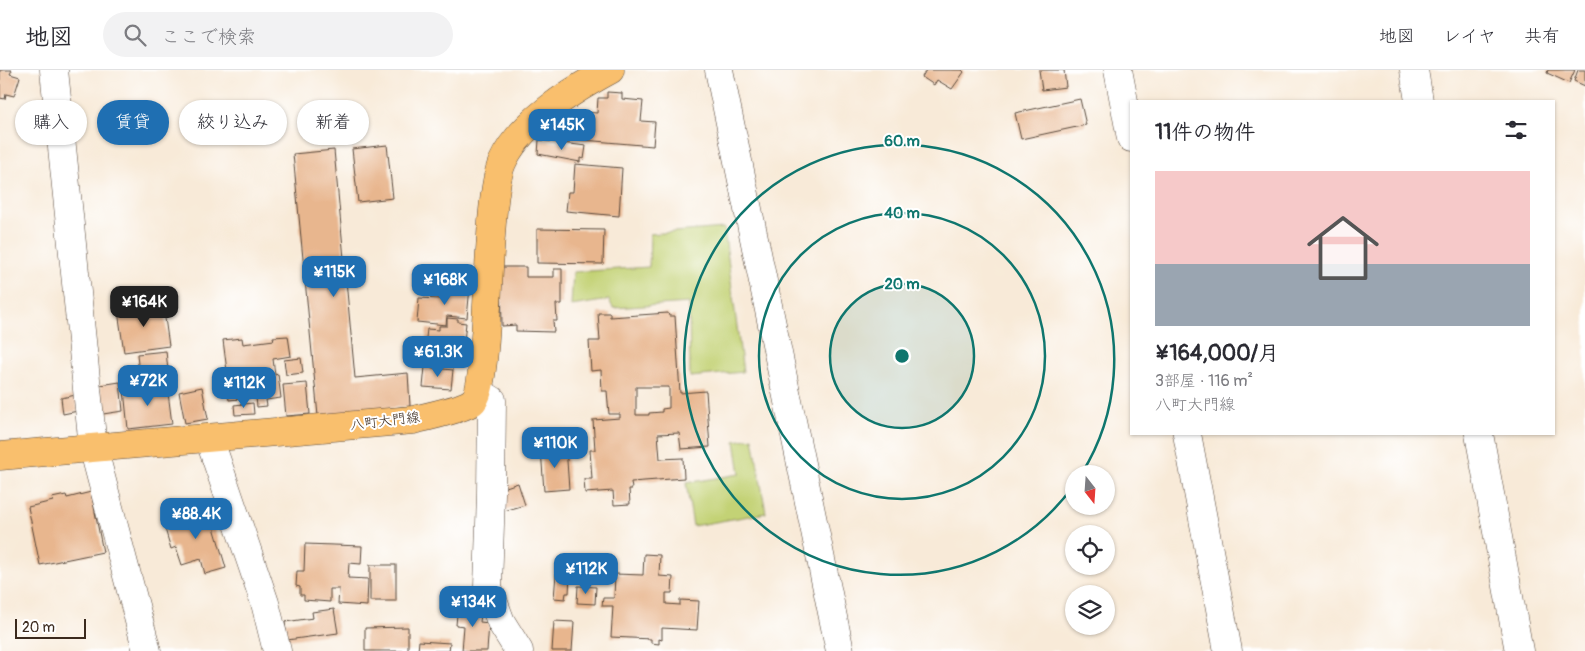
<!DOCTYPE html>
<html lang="ja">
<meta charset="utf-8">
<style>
body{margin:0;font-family:Pangolin,"Klee One",sans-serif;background:#f2f2f3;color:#2b2b33;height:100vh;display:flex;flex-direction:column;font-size:19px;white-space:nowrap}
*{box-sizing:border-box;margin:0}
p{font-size:16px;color:#7c7c81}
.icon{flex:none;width:28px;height:28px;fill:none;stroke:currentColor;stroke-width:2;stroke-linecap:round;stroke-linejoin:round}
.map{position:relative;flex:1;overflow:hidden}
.panel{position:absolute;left:1130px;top:30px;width:425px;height:335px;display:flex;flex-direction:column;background:#fff;border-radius:0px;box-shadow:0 1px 4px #0004}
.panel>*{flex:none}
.top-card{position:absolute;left:15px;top:30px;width:475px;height:45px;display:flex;gap:10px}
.needle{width:32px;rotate:163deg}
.controls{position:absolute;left:1065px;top:395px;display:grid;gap:10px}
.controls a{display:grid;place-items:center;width:50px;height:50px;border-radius:50%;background:#fff;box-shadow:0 1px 4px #0004;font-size:25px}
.scale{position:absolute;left:15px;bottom:12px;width:71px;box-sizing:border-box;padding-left:5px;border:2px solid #3b2a1e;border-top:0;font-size:14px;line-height:18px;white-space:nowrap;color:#3b2a1e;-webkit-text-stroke:4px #fff;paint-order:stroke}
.price{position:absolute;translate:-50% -42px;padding:0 11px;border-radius:10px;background:#1f6fb2;color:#fff;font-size:16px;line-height:32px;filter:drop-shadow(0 1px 2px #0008)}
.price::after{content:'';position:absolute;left:50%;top:30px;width:15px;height:11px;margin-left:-8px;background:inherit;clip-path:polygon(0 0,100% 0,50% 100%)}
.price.on{background:#222;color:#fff}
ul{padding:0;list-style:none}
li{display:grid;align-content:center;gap:10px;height:265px;padding:0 25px}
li+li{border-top:1px solid #e1e1e2}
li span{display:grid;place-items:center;height:155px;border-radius:0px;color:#555}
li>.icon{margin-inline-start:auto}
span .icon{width:90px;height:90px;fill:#fffc;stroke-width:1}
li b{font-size:21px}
h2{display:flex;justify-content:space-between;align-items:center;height:60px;padding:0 25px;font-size:21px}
.pill{padding:0 18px;border-radius:22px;background:#fff;box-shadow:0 1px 4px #0004;font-size:18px;line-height:45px}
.pill.on{background:#1f6fb2;color:#fff}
header{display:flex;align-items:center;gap:30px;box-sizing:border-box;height:70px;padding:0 25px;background:#fff;border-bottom:1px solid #e1e1e2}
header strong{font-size:24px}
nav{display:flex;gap:28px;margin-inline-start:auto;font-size:18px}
.search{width:350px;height:45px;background:#f2f2f3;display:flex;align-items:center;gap:12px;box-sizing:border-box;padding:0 18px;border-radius:28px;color:#7c7c81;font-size:19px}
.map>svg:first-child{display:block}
</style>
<header>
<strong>地図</strong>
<div class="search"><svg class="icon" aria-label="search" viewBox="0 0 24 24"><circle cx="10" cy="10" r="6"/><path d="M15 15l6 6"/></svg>ここで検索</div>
<nav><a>地図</a><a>レイヤ</a><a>共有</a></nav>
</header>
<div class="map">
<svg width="1585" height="581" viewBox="0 0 1585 581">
<rect width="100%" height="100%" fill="#fff"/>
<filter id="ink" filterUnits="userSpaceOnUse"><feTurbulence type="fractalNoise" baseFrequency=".02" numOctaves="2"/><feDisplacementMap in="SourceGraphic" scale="10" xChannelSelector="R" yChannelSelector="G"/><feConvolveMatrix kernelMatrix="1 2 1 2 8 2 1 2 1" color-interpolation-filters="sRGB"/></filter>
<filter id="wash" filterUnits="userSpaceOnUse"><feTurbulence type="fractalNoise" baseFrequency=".0096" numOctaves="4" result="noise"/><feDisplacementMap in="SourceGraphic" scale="20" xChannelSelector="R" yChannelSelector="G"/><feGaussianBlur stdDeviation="1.12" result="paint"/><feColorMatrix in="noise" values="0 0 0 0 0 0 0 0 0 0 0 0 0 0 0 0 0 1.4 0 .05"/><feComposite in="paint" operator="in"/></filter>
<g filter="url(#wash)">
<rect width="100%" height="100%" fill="#f8ead8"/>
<g fill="#c3d274" stroke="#7f7e49">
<path d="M724,158L743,302L690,307L689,233L613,238L609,230L571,236L573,202L649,197L650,164Z"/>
<path d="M753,368L766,443L693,456L686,413L740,404L735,371Z"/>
</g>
<g id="blocks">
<g fill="#e8b68e" fill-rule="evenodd">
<path d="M0,0H12L10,4L20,7L14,26L6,24L5,29L0,28Z"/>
<path d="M926,0H962L964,2L952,19L937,10L934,15L922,7Z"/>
<path d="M1039,0H1064L1066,17L1042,20Z"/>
<path d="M1548,0H1575L1569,13L1547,3Z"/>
<path d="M1578,0H1585V16L1574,11Z"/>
<path d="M607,22L622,23V29L643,31L641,51L655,52L653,76L560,68L562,49L583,50V42L597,43L598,28H607Z"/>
<path d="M1080,29L1086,55L1021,69L1015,43Z"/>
<path d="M539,70L586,76L584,89L580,88V92L538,84Z"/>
<path d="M387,75L393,128L358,132L352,79Z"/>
<path d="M334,80L355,308L408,303L410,336L318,346L293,84Z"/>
<path d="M575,94L622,98L619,146L566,141L568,122H573Z"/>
<path d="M537,159L604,160L603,194L537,193Z"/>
<path d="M501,197H526V207H554V199H562V234H556L557,251H553L554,262L516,261V255L502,256Z"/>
<path d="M442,215L470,217L467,248L447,246L446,255L417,252L419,228L441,229Z"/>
<path d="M163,234L169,276L124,282L118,241Z"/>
<path d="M598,243H610V247L668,243L669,246H675L680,323L706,321L710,377L681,379L679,363L658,364L660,389L683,388L684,408L631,412L632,419H629L630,434L614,435L613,421L585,423L584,409H592L590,380H595L593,350L620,348V344H609L607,321H602L601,300L591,301L589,271H600ZM636,317H669V338L662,339V342L649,343V345H636Z"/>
<path d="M447,248L458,249V252L466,253L461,298L423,294L427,259L439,260V256H447Z"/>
<path d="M288,266L291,286L273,289L275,305L278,304L281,328L266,330L267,336L257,337L255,317L248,318L250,328L229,330L228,324L224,325L221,302L227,301L223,270L242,268L243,274L274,270L273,267Z"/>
<path d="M166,281L168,301L139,305L137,284Z"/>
<path d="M301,288L303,303L286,305L284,290Z"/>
<path d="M425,297L453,300L451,319L423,317Z"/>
<path d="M120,312L123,341L103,344L100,315Z"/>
<path d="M307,313L310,344L286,346L283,315Z"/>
<path d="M167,315L172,354L128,359L124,320Z"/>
<path d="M202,317L208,349L185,353L179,322Z"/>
<path d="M76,325L78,341L63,344L61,328Z"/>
<path d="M253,333L254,344L235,345L234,335Z"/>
<path d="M566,377L569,419L544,421L541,379Z"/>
<path d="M518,413L525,435L504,441L497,420Z"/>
<path d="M91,422L103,482L40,495L28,437L53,431L52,428L66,425L67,428Z"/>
<path d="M206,437V441L209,440L226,498L205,504L201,489L182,495L176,477L171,479L163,452Z"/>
<path d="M305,474L362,476L361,494L349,493L348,508L368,509L367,536L338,534L339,519H330V532L304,530V525H300V517L296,516L297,501H304Z"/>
<path d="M644,484L660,485L659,506L673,507L672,523H666V534L680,535V530L699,531L697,560L662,558V570L659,569V574L651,573V569L611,567L613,536H602L603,528H614L615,504L643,505Z"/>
<rect x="370" y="495" width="26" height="36"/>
<path d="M556,504L570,505L569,523H566L565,529L554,528Z"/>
<path d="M578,516L596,517L595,534L577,533Z"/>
<path d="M458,534L482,535L480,552L489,553L487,581H462L464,556L456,555Z"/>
<path d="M334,539L338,563L287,570L285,552L313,548L312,542Z"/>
<path d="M554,551L574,552L572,581H552Z"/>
<path d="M408,557V581H365V558Z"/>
<path d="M419,571L450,573L449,581H418Z"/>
</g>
</g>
</g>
<g filter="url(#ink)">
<use href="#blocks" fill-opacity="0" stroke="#57473a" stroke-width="1"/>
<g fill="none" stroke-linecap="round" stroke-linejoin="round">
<defs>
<g id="minor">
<path d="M54,0L93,377L147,581"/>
<path d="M719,0L840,581"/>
<path d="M1118,0L1131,68"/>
<path d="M1414,0L1419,31"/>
<path d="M479,322L492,330L491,423L488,517L501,552L519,581"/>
<path d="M1187,364L1228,581"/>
<path d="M1479,364L1519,581"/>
<path d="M209,368L265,533L277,581"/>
</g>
<path id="major" d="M0,386L413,350C426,347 463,339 472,332C492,317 484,134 502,93C520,52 573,20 610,0"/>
</defs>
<use href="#minor" stroke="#57473a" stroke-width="29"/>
<use href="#major" stroke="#57473a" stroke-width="29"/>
<use href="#minor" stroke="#fff" stroke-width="28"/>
<use href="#major" stroke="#f9bf6d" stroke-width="28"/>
</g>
</g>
<circle cx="902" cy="286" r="72" fill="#0f766e" fill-opacity=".12"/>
<g fill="none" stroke="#0f766e" stroke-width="2.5">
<circle cx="902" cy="286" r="72"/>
<circle cx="902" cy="286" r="143"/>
<path d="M1074 415A215 215 0 1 1 1082 403"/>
</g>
<g text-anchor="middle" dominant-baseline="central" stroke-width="4" stroke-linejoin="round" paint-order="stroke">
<g font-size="14" fill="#3b2a1e" stroke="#fff">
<text transform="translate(385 351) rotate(-7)">八町大門線</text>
</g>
</g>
<circle cx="902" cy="286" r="8" fill="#0f766e" stroke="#fff" stroke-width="2.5"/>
<g font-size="15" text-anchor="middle" font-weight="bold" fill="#0f766e" stroke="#fff" stroke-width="4" stroke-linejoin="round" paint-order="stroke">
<text x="902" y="76">60 m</text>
<text x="902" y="148">40 m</text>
<text x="902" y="219">20 m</text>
</g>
</svg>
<div class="controls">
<a><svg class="needle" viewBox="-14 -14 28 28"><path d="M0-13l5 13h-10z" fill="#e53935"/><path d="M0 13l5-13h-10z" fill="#7c7c81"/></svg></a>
<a><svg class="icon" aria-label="locate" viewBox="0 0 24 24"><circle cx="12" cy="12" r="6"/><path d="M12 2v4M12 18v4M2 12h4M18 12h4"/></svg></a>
<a><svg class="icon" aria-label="layers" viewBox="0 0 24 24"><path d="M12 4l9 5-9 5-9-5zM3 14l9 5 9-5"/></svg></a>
</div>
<div class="scale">20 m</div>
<b class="price" style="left:562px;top:81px">¥145K</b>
<b class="price" style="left:334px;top:228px">¥115K</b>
<b class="price" style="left:445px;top:236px">¥168K</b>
<b class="price on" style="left:144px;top:258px">¥164K</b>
<b class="price" style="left:438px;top:308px">¥61.3K</b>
<b class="price" style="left:148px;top:337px">¥72K</b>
<b class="price" style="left:244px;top:339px">¥112K</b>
<b class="price" style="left:555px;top:399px">¥110K</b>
<b class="price" style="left:196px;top:470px">¥88.4K</b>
<b class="price" style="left:586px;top:525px">¥112K</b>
<b class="price" style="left:473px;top:558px">¥134K</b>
<div class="top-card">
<a class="pill">購入</a>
<a class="pill on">賃貸</a>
<a class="pill">絞り込み</a>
<a class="pill">新着</a>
</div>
<section class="panel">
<h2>11件の物件<svg class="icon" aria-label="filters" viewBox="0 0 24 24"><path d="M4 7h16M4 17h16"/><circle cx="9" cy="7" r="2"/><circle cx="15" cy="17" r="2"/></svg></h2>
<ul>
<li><span style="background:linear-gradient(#f6c9c9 60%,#9aa5b1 0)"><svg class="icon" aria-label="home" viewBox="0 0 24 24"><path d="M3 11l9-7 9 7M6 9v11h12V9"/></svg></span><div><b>¥164,000/月</b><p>3部屋 · 116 m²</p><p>八町大門線</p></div></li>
</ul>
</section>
</div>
